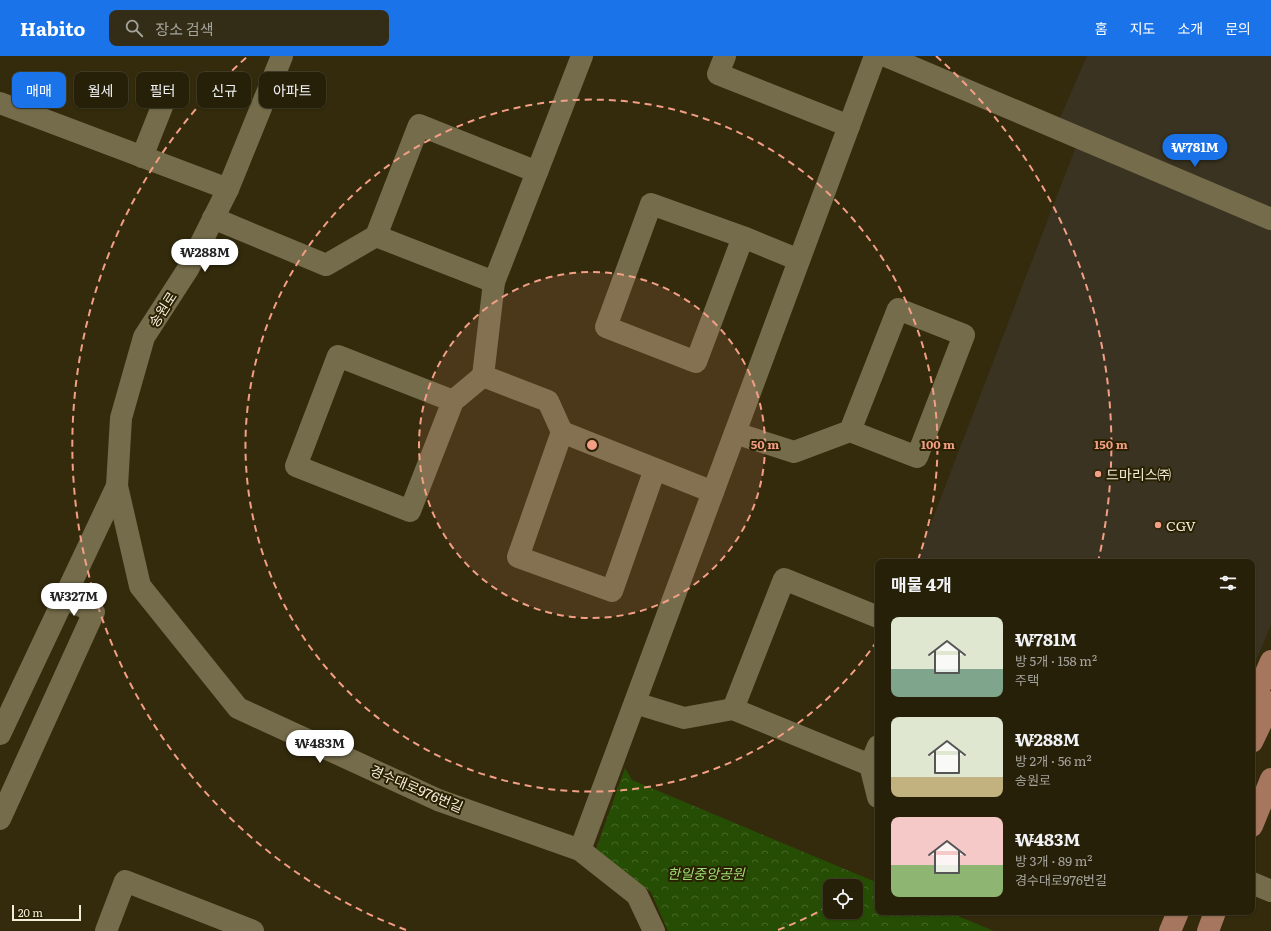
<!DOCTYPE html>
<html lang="ko">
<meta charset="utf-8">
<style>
body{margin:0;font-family:Literata,"Noto Sans KR",serif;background:#332d17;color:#f1f3f6;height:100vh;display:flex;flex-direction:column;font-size:15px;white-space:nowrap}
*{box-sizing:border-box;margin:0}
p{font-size:13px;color:#a4a39c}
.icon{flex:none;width:22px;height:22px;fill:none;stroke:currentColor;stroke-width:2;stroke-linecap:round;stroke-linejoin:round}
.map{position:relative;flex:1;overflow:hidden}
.sheet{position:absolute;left:875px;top:503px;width:380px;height:356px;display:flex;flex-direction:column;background:#272009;border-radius:8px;box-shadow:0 1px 3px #0004,0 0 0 1px #433e2a}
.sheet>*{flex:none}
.top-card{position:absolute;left:12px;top:16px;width:380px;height:36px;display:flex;gap:8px}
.fabs{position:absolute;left:823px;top:823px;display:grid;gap:8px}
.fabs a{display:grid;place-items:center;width:40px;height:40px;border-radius:8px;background:#272009;box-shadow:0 1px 3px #0004,0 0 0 1px #433e2a;font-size:20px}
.scale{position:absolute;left:12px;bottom:10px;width:69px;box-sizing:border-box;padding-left:4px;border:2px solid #f3eddb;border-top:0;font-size:11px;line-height:14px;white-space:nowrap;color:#f3eddb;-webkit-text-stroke:3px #2a2102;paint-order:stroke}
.price{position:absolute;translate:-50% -34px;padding:0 9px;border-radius:14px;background:#fff;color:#222;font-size:13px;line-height:26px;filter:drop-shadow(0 1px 2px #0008)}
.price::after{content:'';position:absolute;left:50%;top:24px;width:12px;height:9px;margin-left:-6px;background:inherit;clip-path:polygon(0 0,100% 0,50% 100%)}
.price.selected{background:#1a73e8;color:#fff}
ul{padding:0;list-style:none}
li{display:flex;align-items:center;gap:12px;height:100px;padding:0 16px}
li span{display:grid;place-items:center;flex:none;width:112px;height:80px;border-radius:8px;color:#555}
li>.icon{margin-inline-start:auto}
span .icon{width:48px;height:48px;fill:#fffc;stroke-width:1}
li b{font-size:17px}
h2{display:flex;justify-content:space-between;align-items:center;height:48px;padding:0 16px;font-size:17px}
.tag{padding:0 14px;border-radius:8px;background:#272009;box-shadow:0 1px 3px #0004,0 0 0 1px #433e2a;font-size:14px;line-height:36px}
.tag.selected{background:#1a73e8;color:#fff}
header{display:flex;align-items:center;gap:24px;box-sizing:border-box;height:56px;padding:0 20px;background:#1a73e8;color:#fff}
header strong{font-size:19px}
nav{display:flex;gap:22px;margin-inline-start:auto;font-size:14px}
.search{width:280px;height:36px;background:#332d17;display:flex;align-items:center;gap:10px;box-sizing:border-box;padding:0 14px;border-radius:8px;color:#a4a39c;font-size:15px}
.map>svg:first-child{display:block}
</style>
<header>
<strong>Habito</strong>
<div class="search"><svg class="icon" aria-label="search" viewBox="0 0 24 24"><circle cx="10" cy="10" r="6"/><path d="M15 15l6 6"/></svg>장소 검색</div>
<nav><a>홈</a><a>지도</a><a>소개</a><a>문의</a></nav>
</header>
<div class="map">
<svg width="1271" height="875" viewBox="0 0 1271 875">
<defs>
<pattern id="park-crowns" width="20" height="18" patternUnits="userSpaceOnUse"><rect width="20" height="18" fill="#264d04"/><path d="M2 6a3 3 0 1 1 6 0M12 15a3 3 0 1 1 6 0" fill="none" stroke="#466728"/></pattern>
</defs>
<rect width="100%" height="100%" fill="#342b0c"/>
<path fill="#3a3321" d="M1087,0H1271V569L1252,614V506H916L1082,75L1059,64Z"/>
<path fill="url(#park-crowns)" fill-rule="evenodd" d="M625,712L632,724L878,827V856H948L994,875H668L651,836L596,793ZM830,830H856V856H830Z"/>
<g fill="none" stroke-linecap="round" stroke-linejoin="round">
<g stroke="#756c4b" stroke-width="22">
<path d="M282,0L228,133L188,213L144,281L121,362L117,430L140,530L238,652L438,744L580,794L637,839L654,875"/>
<path d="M725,0L718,18L849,70"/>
<path d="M886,0L1271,163"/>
<path d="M0,47L228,133"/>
<path d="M142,101L167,38"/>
<path d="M537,116L582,0"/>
<path d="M213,162L326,209L376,180L419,69L537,116L494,226L376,180"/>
<path d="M743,181L696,306L606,271L651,148L743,181L799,204"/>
<path d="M483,320L494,226"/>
<path d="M453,345L410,455L296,410L338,300L453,345L483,320L548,345L562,376L713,436"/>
<path d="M562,376L518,501L612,535L655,413"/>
<path d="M735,377L794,396L850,375L917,401L964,279L898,253L850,375"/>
<path d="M635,647L684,662L733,653L870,709L878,690"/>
<path d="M733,653L784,523L878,561"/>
<path d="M0,678L117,430"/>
<path d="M870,709L878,741"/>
<path d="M0,763L94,556L64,542"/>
<path d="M580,794L875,0"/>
<path d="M1252,827L1271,835"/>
<path d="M106,875L125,825L253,875"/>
</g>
<g stroke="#a6775e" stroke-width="22">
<path d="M1252,649L1271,605"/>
<path d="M1252,686L1271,646"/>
<path d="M1252,770L1271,723"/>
<path d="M1170,875L1178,856"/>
<path d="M1208,875L1215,856"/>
</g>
</g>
<circle cx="592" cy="389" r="173" fill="#f39f86" fill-opacity=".12"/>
<g fill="none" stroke="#f39f86" stroke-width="2" stroke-dasharray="7 5">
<circle cx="592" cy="389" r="173"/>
<path d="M877 585A346 346 0 1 1 918 504"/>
<path d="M828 851A519 519 0 0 1 778 874M406 874A519 519 0 0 1 248 0M936 0A519 519 0 0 1 1098 506"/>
</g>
<g fill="#f39f86" stroke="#2a2102" stroke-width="1.5">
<circle cx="1098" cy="418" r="4"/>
<circle cx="1158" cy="469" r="4"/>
</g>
<g text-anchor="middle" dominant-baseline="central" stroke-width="4" stroke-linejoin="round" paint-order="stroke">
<g font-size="14" fill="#f3eddb" stroke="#2a2102">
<text transform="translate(162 253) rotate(-57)">송원로</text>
<text transform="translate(417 732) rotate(23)">경수대로976번길</text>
</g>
<g font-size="14" fill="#f3eddb" stroke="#2a2102" text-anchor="start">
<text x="1106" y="418">드마리스㈜</text>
<text x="1166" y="469">CGV</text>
</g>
<g font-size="14" font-style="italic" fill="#9dde75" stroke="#2a2102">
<text x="706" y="817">한일중앙공원</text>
</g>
</g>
<circle cx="592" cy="389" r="6" fill="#f39f86" stroke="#2a2102" stroke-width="2"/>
<g font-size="12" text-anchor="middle" font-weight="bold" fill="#f39f86" stroke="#2a2102" stroke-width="4" stroke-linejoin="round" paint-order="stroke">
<text x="765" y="393">50 m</text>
<text x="938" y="393">100 m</text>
<text x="1111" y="393">150 m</text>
</g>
</svg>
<div class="fabs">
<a><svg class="icon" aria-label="locate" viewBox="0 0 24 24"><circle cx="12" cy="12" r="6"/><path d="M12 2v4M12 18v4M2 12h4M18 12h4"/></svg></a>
</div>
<div class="scale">20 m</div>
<b class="price selected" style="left:1195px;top:112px">₩781M</b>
<b class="price" style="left:205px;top:217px">₩288M</b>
<b class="price" style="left:74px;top:561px">₩327M</b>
<b class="price" style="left:320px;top:708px">₩483M</b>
<div class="top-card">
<a class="tag selected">매매</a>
<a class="tag">월세</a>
<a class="tag">필터</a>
<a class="tag">신규</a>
<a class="tag">아파트</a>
</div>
<section class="sheet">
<h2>매물 4개<svg class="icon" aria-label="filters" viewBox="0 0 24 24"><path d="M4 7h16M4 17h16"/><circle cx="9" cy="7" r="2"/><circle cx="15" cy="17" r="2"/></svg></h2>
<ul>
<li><span style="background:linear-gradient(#dfe7d0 65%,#7fa58c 0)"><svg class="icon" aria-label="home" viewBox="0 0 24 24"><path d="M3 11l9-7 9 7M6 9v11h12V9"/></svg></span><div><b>₩781M</b><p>방 5개 · 158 m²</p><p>주택</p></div></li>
<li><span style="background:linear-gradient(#dfe7d0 75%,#c2b280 0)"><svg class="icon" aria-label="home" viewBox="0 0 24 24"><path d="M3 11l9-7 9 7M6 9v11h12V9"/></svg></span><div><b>₩288M</b><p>방 2개 · 56 m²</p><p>송원로</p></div></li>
<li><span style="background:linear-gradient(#f6c9c9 60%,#8fb573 0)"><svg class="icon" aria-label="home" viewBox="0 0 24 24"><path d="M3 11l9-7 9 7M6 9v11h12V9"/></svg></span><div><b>₩483M</b><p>방 3개 · 89 m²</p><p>경수대로976번길</p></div></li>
</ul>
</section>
</div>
